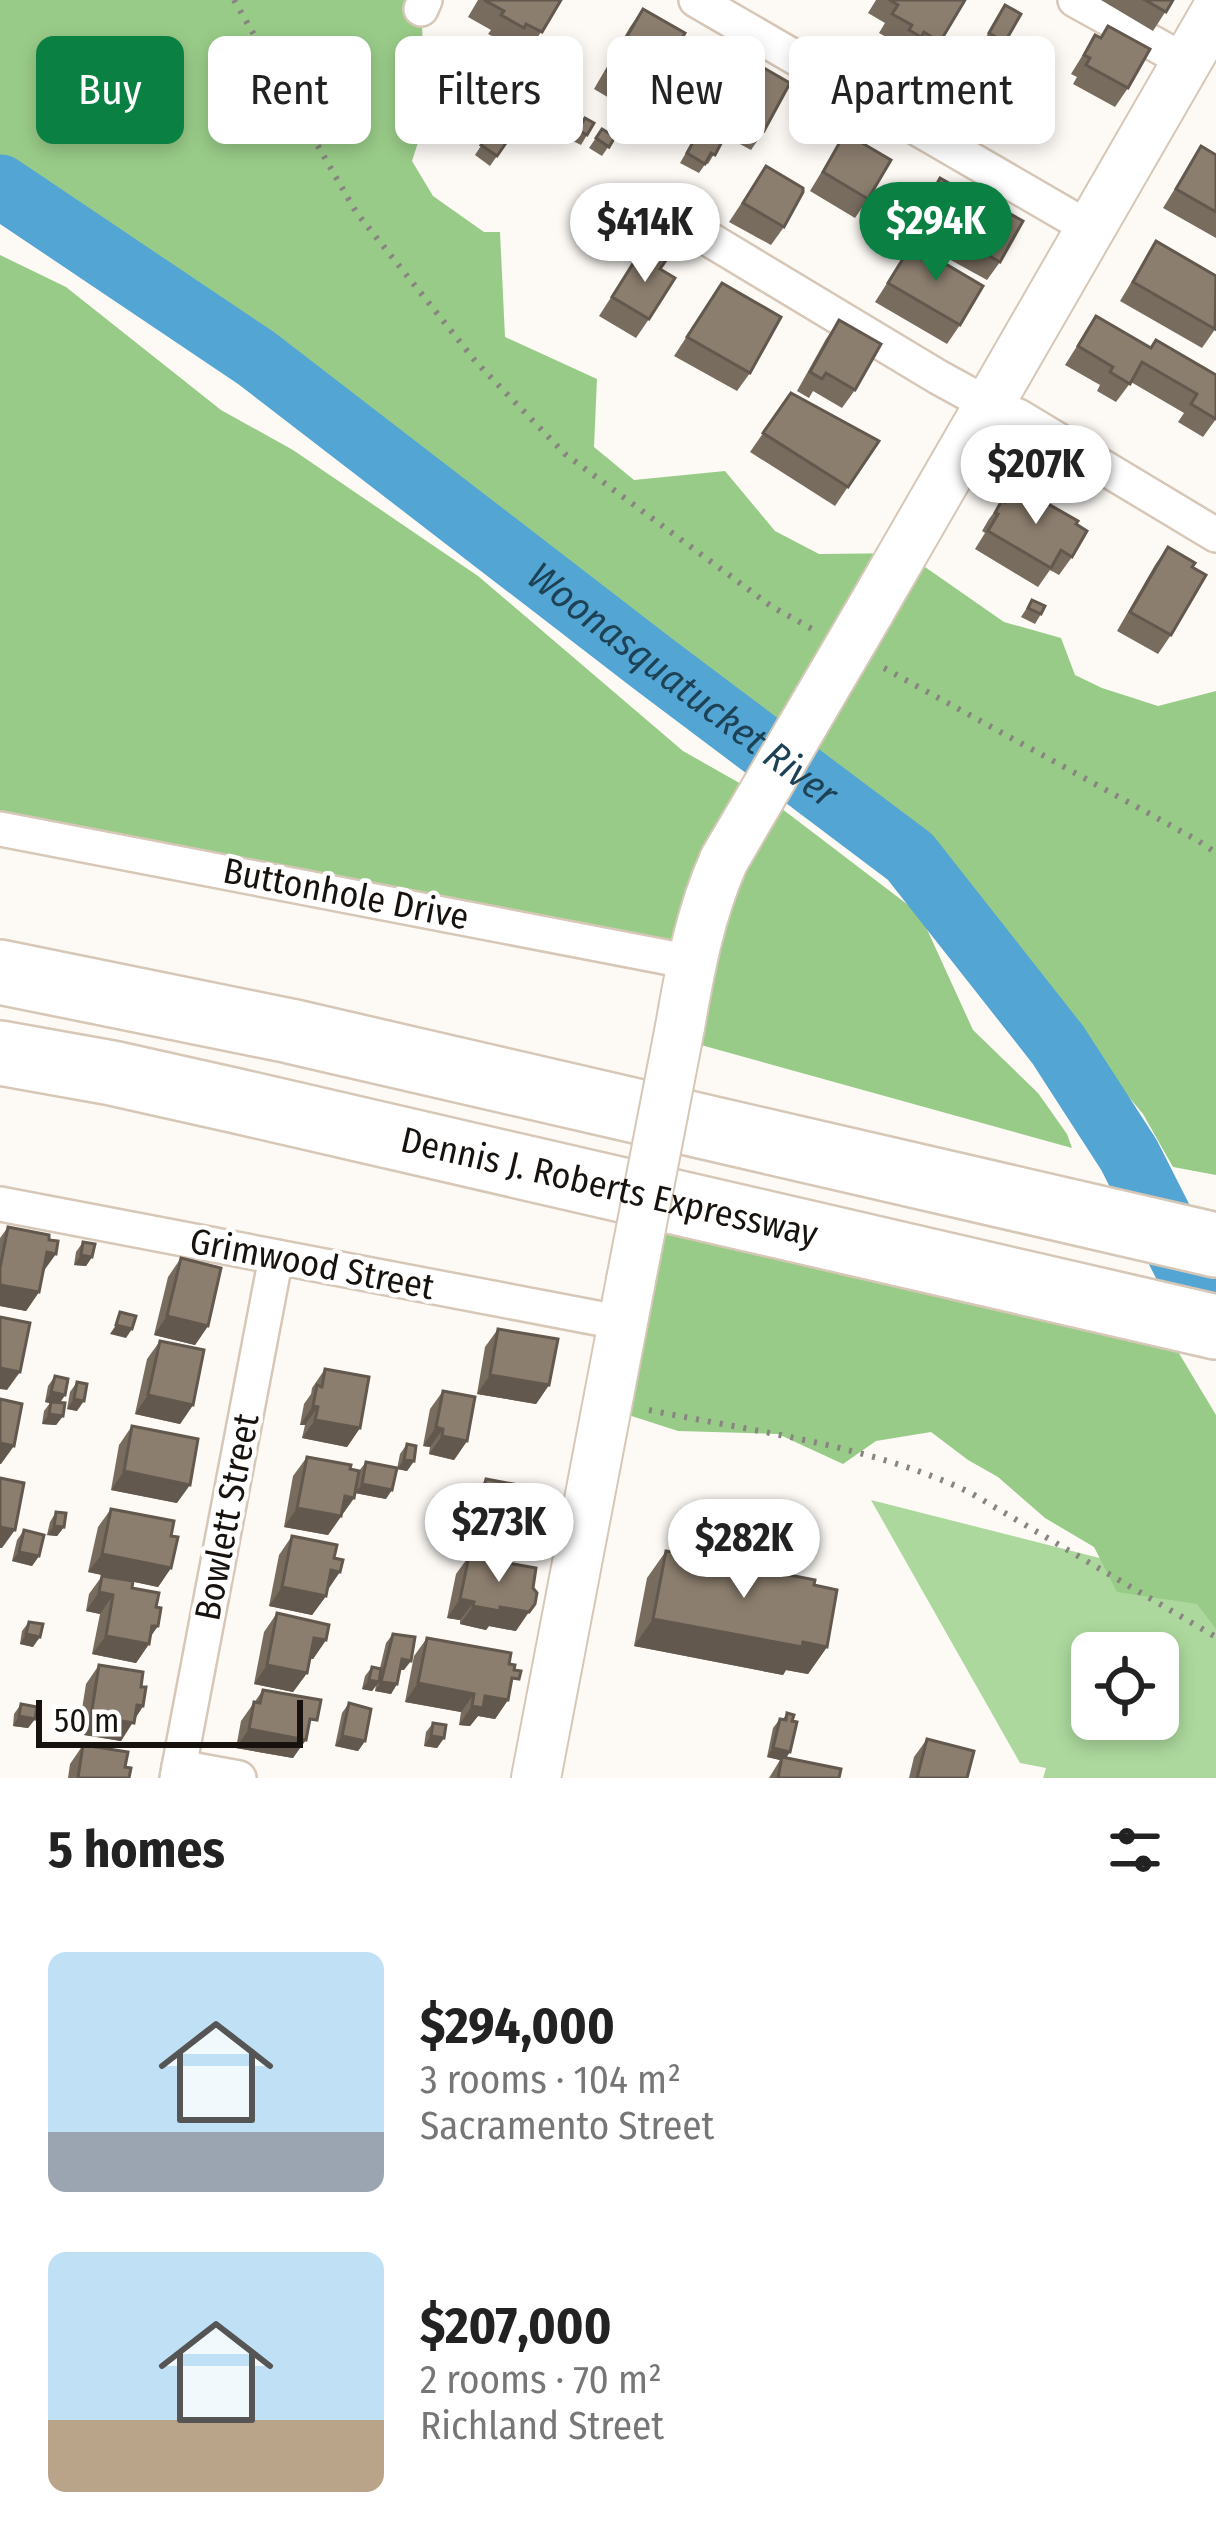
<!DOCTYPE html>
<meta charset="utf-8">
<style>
body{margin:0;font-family:"Fira Sans Condensed",sans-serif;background:#f6f6f6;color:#222;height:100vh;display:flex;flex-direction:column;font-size:45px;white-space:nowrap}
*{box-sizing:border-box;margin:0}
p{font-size:39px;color:#767676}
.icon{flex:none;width:66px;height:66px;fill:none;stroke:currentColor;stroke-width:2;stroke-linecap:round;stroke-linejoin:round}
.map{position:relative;height:1778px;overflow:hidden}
.panel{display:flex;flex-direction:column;background:#fff;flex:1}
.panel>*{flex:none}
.top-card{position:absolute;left:36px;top:36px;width:1146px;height:108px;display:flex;gap:24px}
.buttons{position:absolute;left:1071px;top:1632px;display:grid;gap:24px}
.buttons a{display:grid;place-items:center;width:108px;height:108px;border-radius:18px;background:#fff;box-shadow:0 6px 18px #0003;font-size:60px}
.scale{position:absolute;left:36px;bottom:30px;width:267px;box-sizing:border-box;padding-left:12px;border:6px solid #17120d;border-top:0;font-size:33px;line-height:42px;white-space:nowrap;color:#17120d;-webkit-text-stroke:9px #fff;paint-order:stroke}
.price{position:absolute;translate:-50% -102px;padding:0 27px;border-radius:42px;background:#fff;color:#222;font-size:39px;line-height:78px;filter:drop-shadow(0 3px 6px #0008)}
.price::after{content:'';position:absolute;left:50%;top:72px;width:36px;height:27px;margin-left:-18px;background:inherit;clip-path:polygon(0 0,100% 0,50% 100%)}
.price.on{background:#0b8043;color:#fff}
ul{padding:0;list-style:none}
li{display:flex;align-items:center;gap:36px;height:300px;padding:0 48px}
li span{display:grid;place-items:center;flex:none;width:336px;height:240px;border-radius:18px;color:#555}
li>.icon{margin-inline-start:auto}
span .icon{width:144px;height:144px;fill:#fffc;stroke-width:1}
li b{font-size:51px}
h2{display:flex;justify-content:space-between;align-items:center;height:144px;padding:0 48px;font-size:51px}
.tag{padding:0 42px;border-radius:18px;background:#fff;box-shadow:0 6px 18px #0003;font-size:42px;line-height:108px}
.tag.on{background:#0b8043;color:#fff}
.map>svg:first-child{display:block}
</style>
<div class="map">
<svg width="1216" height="1778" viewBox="0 0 1216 1778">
<rect width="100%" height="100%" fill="#fdfaf6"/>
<path fill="#acd89d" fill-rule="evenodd" d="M871,1500L1202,1584L1216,1581V1778H1043L1046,1768L1020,1763ZM1092,1653H1158V1719H1092Z"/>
<g fill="#99cb88">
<path d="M0,0H425L421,9L427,115L412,161L433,196L484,232H500L505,337L597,379L594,447L634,480L725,471L775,531L819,554L909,553L915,560L1004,622L1061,638L1075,675L1102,688L1158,706L1216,691V1175L1173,1167L1143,1114L961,897L930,846L804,739L690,684L623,620L390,448L284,362L148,278L93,226L0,196Z"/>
<path d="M0,255L66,287L221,410L293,450L478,576L683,751L773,802L920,914L973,1030L1038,1093L1067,1134L1072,1148L683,1040L675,970L0,841Z"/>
<path d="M644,1209L1165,1330L1216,1415V1629L1197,1604L1117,1592L1094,1547L1045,1518L998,1477L968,1460L931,1432L876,1441L843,1464L778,1434L678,1431L616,1411Z"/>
</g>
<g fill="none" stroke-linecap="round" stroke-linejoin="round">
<path stroke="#53a5d3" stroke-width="63" id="s1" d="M0,186L256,358L652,663L910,857L1058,1045L1129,1155L1216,1327"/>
<defs>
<g id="street">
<path d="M696,0L1089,228"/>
<path d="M1075,0L1187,62"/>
<path d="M421,9L425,0"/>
<path d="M650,213L707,238L938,377L989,405L1018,416L1216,535"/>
<path d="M0,829L691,962"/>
<path d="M0,1204L623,1323"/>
<path d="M179,1767L239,1778"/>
<path d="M177,1778L276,1257"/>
</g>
<g id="secondary">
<path d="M871,609L1216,11"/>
<path d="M680,1027C690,969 700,914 724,860"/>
<path d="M536,1778L631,1280"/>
</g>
<g id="highway">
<path d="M0,972L290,1031L1216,1245"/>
<path id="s2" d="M0,1053L112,1073L237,1101L1216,1327"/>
</g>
</defs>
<use href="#street" stroke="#d6c7b7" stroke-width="38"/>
<use href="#secondary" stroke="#d6c7b7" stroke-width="52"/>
<use href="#highway" stroke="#d6c7b7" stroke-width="68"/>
<g stroke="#888480" stroke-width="6" stroke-dasharray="3 9" stroke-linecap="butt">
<path d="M234,0L356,212L476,362L565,454L771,606L814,630"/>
<path d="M884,668L1197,840L1216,853"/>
<path d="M649,1410C756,1432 870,1445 969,1492L1216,1637"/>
</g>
<use href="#street" stroke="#fff" stroke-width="33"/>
<use href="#secondary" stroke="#fff" stroke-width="48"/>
<use href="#highway" stroke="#fff" stroke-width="63"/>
<defs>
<g id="secondary-bridge">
<path d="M724,860L871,609"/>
<path d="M631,1280L680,1027"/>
</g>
</defs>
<use href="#secondary-bridge" stroke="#d6c7b7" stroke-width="52" stroke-linecap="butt"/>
<use href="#secondary-bridge" stroke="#fff" stroke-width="48"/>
</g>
<g fill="#786c5f">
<path d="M478,0H561L529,51L514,42L511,46L488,34L491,30L468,17Z"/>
<path d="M876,0H965L927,60L911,51L908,56L896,49L899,44L879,33L885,23L868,13Z"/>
<path d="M1101,0H1173L1153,31Z"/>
<path d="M1005,5V42L998,51L983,42Z"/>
<path d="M643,9L649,95L636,114L594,89L630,27Z"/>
<path d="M1108,26L1128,88L1115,107L1073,84L1077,77L1071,74L1095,35L1100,38Z"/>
<path d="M750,70L764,131L751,150L725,136L708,164L706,163L699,173L680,163L704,122L716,129L737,89Z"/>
<path d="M544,79L558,88L539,115L527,108Z"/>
<path d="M565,88L577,96L563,117L551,110Z"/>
<path d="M585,118L594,123L581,145L571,140Z"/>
<path d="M494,126L497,156L490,166L475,155Z"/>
<path d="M602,129L615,137L602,156L589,148Z"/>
<path d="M845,133L868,199L855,218L810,191Z"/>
<path d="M1201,146L1216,155V238L1163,208Z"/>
<path d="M766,166L784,227L771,245L729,222Z"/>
<path d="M940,178L955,200L966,205L974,194L1000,262L987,280L938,253L945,241L933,234L928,241L909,230Z"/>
<path d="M1156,241L1216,328L1202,348L1120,301Z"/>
<path d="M912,244L960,325L947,344L875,302Z"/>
<path d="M639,254L660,269L649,319L636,338L599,316Z"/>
<path d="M722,283L750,373L737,391L674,356Z"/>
<path d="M1096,316L1150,348L1156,340L1216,419L1203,437L1178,422L1184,413L1131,382L1116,402L1097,391L1100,385L1065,365Z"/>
<path d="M839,320L855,390L842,408L813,391L809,398L797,391L826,339Z"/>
<path d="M791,393L879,441L835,506L750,452Z"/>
<path d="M1015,485L1076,524L1072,557L1059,575L1050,570L1038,587L975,549L985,533L982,531L989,519Z"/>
<path d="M1168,547L1192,567L1171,635L1158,654L1117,631L1155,565Z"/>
<path d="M1032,600L1041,614L1035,624L1021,617Z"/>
<path d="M8,1227L43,1272L39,1292L26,1311L0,1306V1238Z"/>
<path d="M83,1242L92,1257L86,1266L74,1265L76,1252Z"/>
<path d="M181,1258L208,1326L195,1345L154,1335L168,1277Z"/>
<path d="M498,1329L549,1385L536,1404L477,1394L485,1347Z"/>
<path d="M160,1341L193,1405L180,1424L135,1414L147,1359Z"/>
<path d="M325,1369L360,1428L347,1447L302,1438L305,1425H300L304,1404L311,1394L312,1388Z"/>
<path d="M55,1376L65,1395L60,1403L63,1416L56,1425L42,1424L44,1411L50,1403L45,1402L48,1386Z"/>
<path d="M77,1382V1411L67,1409L70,1392Z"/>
<path d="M443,1391L467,1441L454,1460L429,1454L430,1447L423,1446L430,1409Z"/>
<path d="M132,1426L177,1503L111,1490L119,1445Z"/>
<path d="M407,1444L414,1461L407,1471L397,1469L400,1454Z"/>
<path d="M307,1457L350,1469L354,1498L328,1535L284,1527L293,1476Z"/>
<path d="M366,1462L386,1499L355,1493L359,1471Z"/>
<path d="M486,1479L556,1521L533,1555L462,1542L473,1497Z"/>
<path d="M111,1509L171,1536V1568L158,1587L88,1572L98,1527Z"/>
<path d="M56,1512L64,1527L57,1536L47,1535L50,1522Z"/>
<path d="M24,1530L39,1556L32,1566L12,1561L17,1540Z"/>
<path d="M292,1536L327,1591L326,1596L312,1615L269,1606L279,1555Z"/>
<path d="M666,1551L814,1585L827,1647L808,1674L786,1670L783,1675L634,1646L647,1578Z"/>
<path d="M469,1556L516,1631L489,1626L486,1630L460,1624V1620L447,1618L456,1574Z"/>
<path d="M102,1576L132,1588L156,1607L158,1626L150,1637L149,1644L136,1663L92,1654L100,1614L86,1611L89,1594Z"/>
<path d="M277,1613L326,1640L313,1659L310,1658L307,1673L293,1692L254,1684L264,1632Z"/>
<path d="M29,1622L33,1647L20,1644L22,1631Z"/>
<path d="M393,1634L404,1670H400L397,1684L391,1694L375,1691L376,1685L372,1691L362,1689L365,1676L372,1667L380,1668L386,1643Z"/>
<path d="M427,1638L509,1664L508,1700L495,1719L478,1716L470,1726L459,1725L461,1712L405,1702L414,1656Z"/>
<path d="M99,1665L141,1687L143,1706L121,1741L78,1734L86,1684Z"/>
<path d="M263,1690L307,1734L293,1758L236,1748L241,1721Z"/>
<path d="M349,1703L365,1741L358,1751L335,1746L342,1713Z"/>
<path d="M21,1704L35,1719L28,1728L13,1726L14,1714Z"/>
<path d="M787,1713L792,1721L790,1752L786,1758L839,1778H769L780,1760L767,1757L773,1728L780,1719H783Z"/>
<path d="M433,1723L444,1738L437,1748L424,1746L426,1732Z"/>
<path d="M927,1739L967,1778H909L914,1757Z"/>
<path d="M83,1745L125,1767L129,1778H68L70,1764Z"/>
</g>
<g fill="#62584e">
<path d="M47,1252L56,1254L43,1272Z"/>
<path d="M81,1255L92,1257L86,1266L74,1265Z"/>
<path d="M0,1285L39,1292L26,1311L0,1306Z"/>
<path d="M167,1316L208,1326L195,1345L154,1335Z"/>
<path d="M116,1325L132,1329L126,1338L110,1334Z"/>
<path d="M0,1368L20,1372L7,1390L0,1389Z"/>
<path d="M490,1375L549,1385L536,1404L477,1394Z"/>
<path d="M51,1392L65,1395L58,1405L45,1402Z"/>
<path d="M148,1395L193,1405L180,1424L135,1414Z"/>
<path d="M74,1399L84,1401L77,1411L67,1409Z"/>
<path d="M313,1406L318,1407L305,1425H300Z"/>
<path d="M49,1414L63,1416L56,1425L42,1424Z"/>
<path d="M315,1420L360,1428L347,1447L302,1438Z"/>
<path d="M436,1427L443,1429L430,1447L423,1446Z"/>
<path d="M442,1436L467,1441L454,1460L429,1454Z"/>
<path d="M0,1443L14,1446L1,1464H0Z"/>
<path d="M404,1460L414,1461L407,1471L397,1469Z"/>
<path d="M124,1471L190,1485L177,1503L111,1490Z"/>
<path d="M362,1484L392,1490L386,1499L355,1493Z"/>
<path d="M345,1496L354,1498L328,1535L284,1527L297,1508Z"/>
<path d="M549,1520L556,1521L533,1555L462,1542L475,1523Z"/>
<path d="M54,1526L64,1527L57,1536L47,1535Z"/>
<path d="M0,1527L15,1530L2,1548H0Z"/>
<path d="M19,1552L39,1556L32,1566L12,1561Z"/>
<path d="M102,1554L171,1568L158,1587L88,1572Z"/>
<path d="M331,1570L340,1572L327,1591Z"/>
<path d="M282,1587L326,1596L312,1615L269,1606Z"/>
<path d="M99,1592L113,1595L100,1614L86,1611Z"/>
<path d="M460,1599L474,1602L460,1620L447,1618Z"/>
<path d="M473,1606L500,1607L529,1612L516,1631L489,1626L486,1630L460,1624Z"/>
<path d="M653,1619L827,1647L808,1674L786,1670L783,1675L634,1646Z"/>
<path d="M152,1626H158L146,1643L149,1644L136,1663L92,1654L106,1636Z"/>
<path d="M26,1634L40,1637L33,1647L20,1644Z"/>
<path d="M314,1638L326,1640L313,1659L301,1656Z"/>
<path d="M402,1659L411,1661L404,1670L395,1669Z"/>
<path d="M267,1665L307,1673L293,1692L254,1684Z"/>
<path d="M369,1680L379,1682L372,1691L362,1689Z"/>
<path d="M381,1682L397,1684L391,1694L375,1691Z"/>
<path d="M418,1683L474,1694L461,1712L405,1702Z"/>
<path d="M485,1696L508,1700L495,1719L478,1716L470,1726L459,1725L472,1706Z"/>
<path d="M137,1705L143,1706L121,1741L78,1734L91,1716Z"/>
<path d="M19,1716L35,1719L28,1728L13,1726Z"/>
<path d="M249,1729L306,1740L293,1758L236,1748Z"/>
<path d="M342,1736L365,1741L358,1751L335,1746Z"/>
<path d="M431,1736L444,1738L437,1748L424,1746Z"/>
<path d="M773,1748L790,1752L783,1761L782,1757L780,1760L767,1757Z"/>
</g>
<g fill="#8c7e6f" stroke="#62584e" stroke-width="3">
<path d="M484,0H561L542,32L526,24L524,28L501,15L504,11Z"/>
<path d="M890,0H965L940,42L924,32L921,37L909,30L912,25L892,14L898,5Z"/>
<path d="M1145,0H1173L1166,12Z"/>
<path d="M1005,5L1021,14L1005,42L989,33Z"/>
<path d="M643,9L685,33L649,95L607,71Z"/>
<path d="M1108,26L1150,49L1128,88L1086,65L1090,58L1084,55L1095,35L1101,38Z"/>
<path d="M757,64L790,83L764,131L728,112L750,70L753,71Z"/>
<path d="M544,79L558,88L546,106L533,98Z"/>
<path d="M565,88L577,96L570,107L558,100Z"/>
<path d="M585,118L594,123L587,135L578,130Z"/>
<path d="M704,122L726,134L715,155L711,153L705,164L687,153Z"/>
<path d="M494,126L510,137L497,156L481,145Z"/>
<path d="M602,129L615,137L609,147L596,138Z"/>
<path d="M845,133L891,160L868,199L823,172Z"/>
<path d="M1201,146L1216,155V212L1176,189Z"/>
<path d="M766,166L803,188V192L784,227L743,203Z"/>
<path d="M940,178L961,190L955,200L967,206L974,194L1023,221L1000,262L951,234L958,222L946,215L941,223L922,211Z"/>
<path d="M1156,241L1216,276L1215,329L1133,282Z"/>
<path d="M912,244L983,286L960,325L888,283Z"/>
<path d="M655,251L667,259L660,269L675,278L649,319L612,297L639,254L648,260Z"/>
<path d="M722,283L781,317L750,373L687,337Z"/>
<path d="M1096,316L1151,348L1156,340L1216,375V419L1191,404L1197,394L1142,362L1130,384L1110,372L1113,367L1078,346Z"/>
<path d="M839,320L881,344L855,390L826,373L822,379L810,372Z"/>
<path d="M791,393L879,441L848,487L763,433Z"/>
<path d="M1015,485L1078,521L1076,524L1087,531L1072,557L1061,550L1051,568L988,531L998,514L995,513L1002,500L1005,502Z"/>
<path d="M1168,547L1195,563L1192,567L1206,575L1171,635L1130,612Z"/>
<path d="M1032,600L1045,606L1041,614L1028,608Z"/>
<path d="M8,1227L49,1235V1240L58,1241L56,1254L47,1252L39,1292L0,1285V1268Z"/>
<path d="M83,1242L95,1244L92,1257L81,1255Z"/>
<path d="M181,1258L221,1268L208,1326L167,1316Z"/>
<path d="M120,1312L136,1316L132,1329L116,1325Z"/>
<path d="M0,1317L30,1323L20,1372L0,1368Z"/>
<path d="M498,1329L558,1339L549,1385L490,1375Z"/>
<path d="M160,1341L204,1350L193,1405L148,1395Z"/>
<path d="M325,1369L369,1377L360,1428L315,1420L318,1407L313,1406L317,1385L322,1387Z"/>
<path d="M55,1376L68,1379L65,1395L51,1392Z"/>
<path d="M77,1382L87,1384L84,1401L74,1399Z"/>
<path d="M443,1391L475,1397L467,1441L442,1436L443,1429L436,1427Z"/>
<path d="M0,1399L22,1404L14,1446L0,1443Z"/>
<path d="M51,1402L65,1403L63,1416L49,1414Z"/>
<path d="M132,1426L198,1439L190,1485L124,1471Z"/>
<path d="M407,1444L416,1446L414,1461L404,1460Z"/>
<path d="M307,1457L351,1465L350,1469L359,1471L354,1498L345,1496L341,1516L297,1508Z"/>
<path d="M366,1462L397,1468L392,1490L362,1484Z"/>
<path d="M0,1478L24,1483L15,1530L0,1527Z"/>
<path d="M486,1479L555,1492L554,1496L561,1498L556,1521L549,1520L546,1537L475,1523Z"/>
<path d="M111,1509L174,1521L171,1536L178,1537L171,1568L102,1554Z"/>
<path d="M56,1512L66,1513L64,1527L54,1526Z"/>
<path d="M24,1530L44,1535L39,1556L19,1552Z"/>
<path d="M292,1536L337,1545L334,1558L343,1560L340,1572L331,1570L326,1596L282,1587Z"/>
<path d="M666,1551L815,1580L814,1585L837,1590L827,1647L803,1642L802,1647L653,1619Z"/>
<path d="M469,1556L536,1568L533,1588L537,1593L535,1604L529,1612L500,1607V1611L473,1606L474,1602L460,1599Z"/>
<path d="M102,1576L133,1581L132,1588L159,1593L156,1607L161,1608L158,1626H152L149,1644L106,1636L113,1595L99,1592Z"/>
<path d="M277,1613L329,1625L326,1640L314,1638L307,1673L267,1665Z"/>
<path d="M29,1622L43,1624L40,1637L26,1634Z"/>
<path d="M393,1634L415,1637L411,1661L402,1659L397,1684L381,1682Z"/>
<path d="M427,1638L511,1653L509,1664L515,1665L514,1670L521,1671L519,1679L512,1678L508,1700L485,1696L483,1708L472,1706L474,1694L418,1683Z"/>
<path d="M99,1665L143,1672L141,1687H146L143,1706L137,1705L134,1723L91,1716Z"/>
<path d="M372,1667L381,1669L379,1682L369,1680Z"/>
<path d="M263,1690L321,1700L317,1720L310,1719L306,1740L249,1729L254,1702L260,1703Z"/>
<path d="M349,1703L371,1709L365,1741L342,1736Z"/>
<path d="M21,1704L37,1707L35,1719L19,1716Z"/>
<path d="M787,1713L794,1715L792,1721L797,1722L790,1752L773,1748L780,1719L786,1720Z"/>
<path d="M433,1723L446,1725L444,1738L431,1736Z"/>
<path d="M927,1739L974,1751L967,1778H917Z"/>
<path d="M83,1745L128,1752L125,1767L131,1768L129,1778H78Z"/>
<path d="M782,1757L841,1769L839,1778H778Z"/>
</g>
<g text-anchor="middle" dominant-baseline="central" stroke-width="9" stroke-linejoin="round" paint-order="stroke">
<g font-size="36" fill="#17120d" stroke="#fff">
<text transform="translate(346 894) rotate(11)">Buttonhole Drive</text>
<text stroke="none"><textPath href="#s2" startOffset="624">Dennis J. Roberts Expressway</textPath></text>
<text transform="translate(312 1264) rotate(11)">Grimwood Street</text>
<text transform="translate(227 1517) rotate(-79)">Bowlett Street</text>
</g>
<g font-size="39" font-style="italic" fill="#1d4155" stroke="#fff">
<text stroke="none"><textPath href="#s1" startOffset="846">Woonasquatucket River</textPath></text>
</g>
</g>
</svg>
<div class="buttons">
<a><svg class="icon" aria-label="locate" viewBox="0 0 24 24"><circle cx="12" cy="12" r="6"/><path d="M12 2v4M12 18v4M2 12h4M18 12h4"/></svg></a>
</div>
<div class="scale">50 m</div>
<b class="price on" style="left:936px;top:284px">$294K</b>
<b class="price" style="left:645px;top:285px">$414K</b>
<b class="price" style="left:1036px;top:527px">$207K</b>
<b class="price" style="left:499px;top:1585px">$273K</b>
<b class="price" style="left:744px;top:1601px">$282K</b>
<div class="top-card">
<a class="tag on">Buy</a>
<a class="tag">Rent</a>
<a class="tag">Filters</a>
<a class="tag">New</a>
<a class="tag">Apartment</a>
</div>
</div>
<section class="panel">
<h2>5 homes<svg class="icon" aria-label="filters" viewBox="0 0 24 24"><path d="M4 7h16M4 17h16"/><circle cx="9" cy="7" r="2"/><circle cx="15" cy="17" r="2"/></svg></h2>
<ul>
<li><span style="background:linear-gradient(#bfe0f5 75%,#9aa5b1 0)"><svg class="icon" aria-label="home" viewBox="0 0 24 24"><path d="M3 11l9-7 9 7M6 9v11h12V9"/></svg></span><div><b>$294,000</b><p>3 rooms · 104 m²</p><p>Sacramento Street</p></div></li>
<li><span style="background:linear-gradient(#bfe0f5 70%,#b9a48a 0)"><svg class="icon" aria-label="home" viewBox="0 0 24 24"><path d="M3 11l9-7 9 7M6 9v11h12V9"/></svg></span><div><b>$207,000</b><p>2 rooms · 70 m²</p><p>Richland Street</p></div></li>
</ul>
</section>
